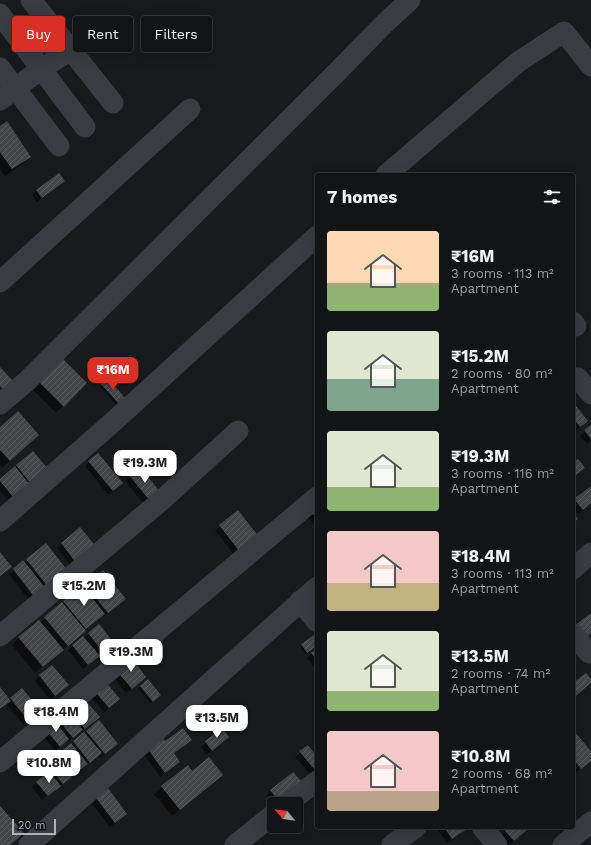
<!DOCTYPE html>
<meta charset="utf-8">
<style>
body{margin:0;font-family:"Work Sans",sans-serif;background:#202122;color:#f1f3f6;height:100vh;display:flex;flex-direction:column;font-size:15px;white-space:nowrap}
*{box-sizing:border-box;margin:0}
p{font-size:13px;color:#9d9ea0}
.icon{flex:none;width:22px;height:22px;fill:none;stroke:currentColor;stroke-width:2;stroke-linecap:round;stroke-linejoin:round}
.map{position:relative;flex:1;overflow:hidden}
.side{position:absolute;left:315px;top:173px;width:260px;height:656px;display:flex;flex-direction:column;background:#131415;border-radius:4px;box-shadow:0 4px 16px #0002,0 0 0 1px #323334}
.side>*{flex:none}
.guide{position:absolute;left:12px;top:16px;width:243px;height:36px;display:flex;gap:8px}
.needle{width:26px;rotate:299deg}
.fabs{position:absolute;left:267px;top:797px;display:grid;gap:8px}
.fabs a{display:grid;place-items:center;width:36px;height:36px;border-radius:4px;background:#131415;box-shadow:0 4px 16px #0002,0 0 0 1px #323334;font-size:20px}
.scale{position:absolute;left:12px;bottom:10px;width:44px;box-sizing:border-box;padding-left:4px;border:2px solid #abb2bc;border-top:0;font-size:11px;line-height:14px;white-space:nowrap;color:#abb2bc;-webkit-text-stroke:3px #141417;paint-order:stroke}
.price{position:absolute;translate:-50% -34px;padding:0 9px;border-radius:8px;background:#fff;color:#222;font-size:13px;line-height:26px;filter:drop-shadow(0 1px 2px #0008)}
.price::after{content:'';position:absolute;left:50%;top:24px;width:12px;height:9px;margin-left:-6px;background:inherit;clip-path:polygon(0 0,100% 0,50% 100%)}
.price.current{background:#d93025;color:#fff}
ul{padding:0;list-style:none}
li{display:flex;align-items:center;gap:12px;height:100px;padding:0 12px}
li span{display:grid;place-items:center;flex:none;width:112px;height:80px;border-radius:4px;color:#555}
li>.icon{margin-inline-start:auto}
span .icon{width:48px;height:48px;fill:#fffc;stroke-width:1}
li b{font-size:17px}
h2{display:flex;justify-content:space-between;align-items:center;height:48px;padding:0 12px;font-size:17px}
.tag{padding:0 14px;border-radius:4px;background:#131415;box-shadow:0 4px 16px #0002,0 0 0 1px #323334;font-size:14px;line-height:36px}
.tag.current{background:#d93025;color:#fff}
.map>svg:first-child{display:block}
</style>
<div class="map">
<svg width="591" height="845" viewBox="0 0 591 845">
<defs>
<pattern id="building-hatch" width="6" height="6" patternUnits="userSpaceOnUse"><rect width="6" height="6" fill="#434549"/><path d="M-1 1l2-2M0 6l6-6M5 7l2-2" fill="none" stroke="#5b5d61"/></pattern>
</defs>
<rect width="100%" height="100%" fill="#191a1c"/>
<g fill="#0007">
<path d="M0,127L30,156L23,164L5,176L0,169Z"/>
<path d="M64,181L37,202L32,195L37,191Z"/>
<path d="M62,360L86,383L56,413L32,389Z"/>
<path d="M108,380L124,398L116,405L100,387Z"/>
<path d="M573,404L582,425L575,431L573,428Z"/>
<path d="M591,426V441L587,444L580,436Z"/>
<path d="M0,429L31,442L2,468L0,465Z"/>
<path d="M33,453L51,475L13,507L0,491V480Z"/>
<path d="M89,462L122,483L108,495L85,466Z"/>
<path d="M140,468L160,492L145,505L125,481Z"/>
<path d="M591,487V503L578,514L573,508V501Z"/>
<path d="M317,507V529L307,516Z"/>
<path d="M220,526L257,537L235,556L215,530Z"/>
<path d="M80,528L96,548L72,567L57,548Z"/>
<path d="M27,560L67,571L31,603L9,574L23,562L24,563Z"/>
<path d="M86,585L120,603L103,617L102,616L35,673L12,645L19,637L40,623L64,602Z"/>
<path d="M98,626L111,652L100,660L98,657L83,669L68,650Z"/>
<path d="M314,636L317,640V645L305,654L300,647Z"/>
<path d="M317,650V671L307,658Z"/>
<path d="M52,666L67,685L50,700L35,681Z"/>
<path d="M116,670L140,681L126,693L112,675Z"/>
<path d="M141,686L158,697L150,703L138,689Z"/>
<path d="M0,689L9,700L11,699L43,715L27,729L6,704L0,710Z"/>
<path d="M94,690L114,704L104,712L89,695Z"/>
<path d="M67,708L94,722L68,742L67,740L55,751L40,732Z"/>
<path d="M222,729L228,737L207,755L201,747Z"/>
<path d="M86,731L112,748L100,758L98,756L85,767L84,766L42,800L32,787L47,775L39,766L44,761L57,756Z"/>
<path d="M573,732L591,753V760L576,773L573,770Z"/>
<path d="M190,740L173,753L174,766L160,777L141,750L165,743Z"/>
<path d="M300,752L317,758V769L310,774L295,757Z"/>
<path d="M192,772L222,775L172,816L154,794L162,787Z"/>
<path d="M296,787L274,805L266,796L271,791Z"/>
<path d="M108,790L121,818L110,827L92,804Z"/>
<path d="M436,827H464L465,829L447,843Z"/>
<path d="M511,827H530L509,845H504L498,839Z"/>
</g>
<g fill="url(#building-hatch)">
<path d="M7,121L31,157L12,169L0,152V126Z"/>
<path d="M59,173L65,181L42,198L36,190Z"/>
<path d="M62,358L87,383L64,407L39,382Z"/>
<path d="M0,367L14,382L5,391L0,386Z"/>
<path d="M108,378L125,398L119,404L101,384Z"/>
<path d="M573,402L588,421L580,427L573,418Z"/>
<path d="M18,411L39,435L10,461L0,450V427Z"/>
<path d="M591,425V439L584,430Z"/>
<path d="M33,451L53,475L35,489L16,465Z"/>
<path d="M98,453L123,483L113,491L88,461Z"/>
<path d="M578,459L585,468L573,477V464Z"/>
<path d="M15,466L34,490L18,503L0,481V479Z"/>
<path d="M140,467L161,493L150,501L129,475Z"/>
<path d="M591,486V503L583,510L574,499Z"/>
<path d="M317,506V519L311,511Z"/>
<path d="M238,510L259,537L240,552L219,525Z"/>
<path d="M573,512L578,519L573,523Z"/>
<path d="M80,527L97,548L77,564L61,543Z"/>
<path d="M46,543L68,571L48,587L26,559Z"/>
<path d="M0,552L12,567L0,576Z"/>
<path d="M23,560L47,590L36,599L13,569Z"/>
<path d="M103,570L126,599L108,613L85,585Z"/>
<path d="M82,585L105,614L86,629L63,601Z"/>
<path d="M62,602L86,631L68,646L44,617Z"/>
<path d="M591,613V633L584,639L574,626Z"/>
<path d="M39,620L64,650L43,667L18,637Z"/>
<path d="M99,624L117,647L106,656L88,633Z"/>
<path d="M314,635L317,638V646L307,653L301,644Z"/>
<path d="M83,636L100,656L88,665L72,645Z"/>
<path d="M317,649V660L311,653Z"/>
<path d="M131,657L146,677L132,689L116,670Z"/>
<path d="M52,665L69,685L55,696L39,675Z"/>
<path d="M586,673L591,679V683L573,698V683Z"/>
<path d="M148,679L161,695L153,702L140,686Z"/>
<path d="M104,680L120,699L109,708L93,689Z"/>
<path d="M0,687L11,701L0,709Z"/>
<path d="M22,688L44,715L32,725L10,698Z"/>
<path d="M81,695L100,717L85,729L67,707Z"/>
<path d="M66,709L83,730L73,738L56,717Z"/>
<path d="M53,719L69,739L60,747L44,727Z"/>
<path d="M99,720L118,744L105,754L86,731Z"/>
<path d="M183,728L192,740L174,753L180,762L165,773L145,745L160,734L165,741Z"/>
<path d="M222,728L229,737L212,751L205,741Z"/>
<path d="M573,730L591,751V761L581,769L573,759Z"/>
<path d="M84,732L102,753L90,763L73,741Z"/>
<path d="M71,743L88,764L76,773L59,753Z"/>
<path d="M308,745L317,757V769L315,770L299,751Z"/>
<path d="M55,751L74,775L63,784L43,760Z"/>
<path d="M209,757L223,775L180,810L161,786L188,765L192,771Z"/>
<path d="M49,771L61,786L48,796L36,782Z"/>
<path d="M293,772L302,782L279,801L270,790Z"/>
<path d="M108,788L127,814L115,823L96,798Z"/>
<path d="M0,806L24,833L10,845H0Z"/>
<path d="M444,827H465L467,829L452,839Z"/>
<path d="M510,827H530L514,841L505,831Z"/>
</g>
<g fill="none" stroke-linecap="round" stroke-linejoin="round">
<g stroke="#3a3c41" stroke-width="21">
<path d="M31,0L113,103"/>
<path d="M0,14L85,127"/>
<path d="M0,68L59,146"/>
<path d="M0,100L41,69L71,50"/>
<path d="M386,175L518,62L564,32L591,66"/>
<path d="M0,282L190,109"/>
<path d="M573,322L576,326"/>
<path d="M573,379L578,378L591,394"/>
<path d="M0,404L27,381L339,70L385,23L410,0"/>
<path d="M0,521L113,422L317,236"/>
<path d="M573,569L591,553"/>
<path d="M300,601L317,622"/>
<path d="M573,634L589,653"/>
<path d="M0,636L162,500L238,431"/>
<path d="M0,762L317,497"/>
<path d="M287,804L317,781"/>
<path d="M482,827L497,845"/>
<path d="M29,845L317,587"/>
<path d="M235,845L274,814"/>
<path d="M392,845L416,827"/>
<path d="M563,845L591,822"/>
</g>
</g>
</svg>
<div class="fabs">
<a><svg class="needle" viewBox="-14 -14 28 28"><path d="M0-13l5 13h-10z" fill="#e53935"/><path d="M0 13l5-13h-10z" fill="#9d9ea0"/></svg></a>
</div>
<div class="scale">20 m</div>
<b class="price current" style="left:113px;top:391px">₹16M</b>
<b class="price" style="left:145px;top:484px">₹19.3M</b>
<b class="price" style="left:84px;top:607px">₹15.2M</b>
<b class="price" style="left:131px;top:673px">₹19.3M</b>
<b class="price" style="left:56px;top:733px">₹18.4M</b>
<b class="price" style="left:217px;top:739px">₹13.5M</b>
<b class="price" style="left:49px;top:784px">₹10.8M</b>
<div class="guide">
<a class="tag current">Buy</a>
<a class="tag">Rent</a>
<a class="tag">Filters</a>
</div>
<section class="side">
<h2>7 homes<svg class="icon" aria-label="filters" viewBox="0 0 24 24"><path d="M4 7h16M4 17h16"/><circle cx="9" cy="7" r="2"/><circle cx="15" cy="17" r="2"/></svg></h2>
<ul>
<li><span style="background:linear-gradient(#ffd9b3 65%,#8fb573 0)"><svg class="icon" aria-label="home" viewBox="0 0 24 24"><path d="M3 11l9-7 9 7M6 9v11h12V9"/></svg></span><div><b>₹16M</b><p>3 rooms · 113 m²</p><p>Apartment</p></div></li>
<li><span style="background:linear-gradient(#dfe7d0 60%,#7fa58c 0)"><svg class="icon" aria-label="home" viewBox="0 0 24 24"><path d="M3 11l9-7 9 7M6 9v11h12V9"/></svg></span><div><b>₹15.2M</b><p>2 rooms · 80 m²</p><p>Apartment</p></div></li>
<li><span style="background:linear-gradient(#dfe7d0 70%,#8fb573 0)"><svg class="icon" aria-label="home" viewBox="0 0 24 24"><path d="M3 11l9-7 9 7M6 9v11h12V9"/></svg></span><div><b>₹19.3M</b><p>3 rooms · 116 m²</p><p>Apartment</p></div></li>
<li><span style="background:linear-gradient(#f6c9c9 65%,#c2b280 0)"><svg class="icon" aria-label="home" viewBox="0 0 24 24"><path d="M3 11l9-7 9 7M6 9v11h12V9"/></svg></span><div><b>₹18.4M</b><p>3 rooms · 113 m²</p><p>Apartment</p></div></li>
<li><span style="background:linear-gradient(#dfe7d0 75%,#8fb573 0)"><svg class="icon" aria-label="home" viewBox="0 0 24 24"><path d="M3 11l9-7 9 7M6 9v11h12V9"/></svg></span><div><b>₹13.5M</b><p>2 rooms · 74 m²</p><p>Apartment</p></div></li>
<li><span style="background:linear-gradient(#f6c9c9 75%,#b9a48a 0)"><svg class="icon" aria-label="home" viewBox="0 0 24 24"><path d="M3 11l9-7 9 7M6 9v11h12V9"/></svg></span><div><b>₹10.8M</b><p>2 rooms · 68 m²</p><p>Apartment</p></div></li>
</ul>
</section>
</div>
